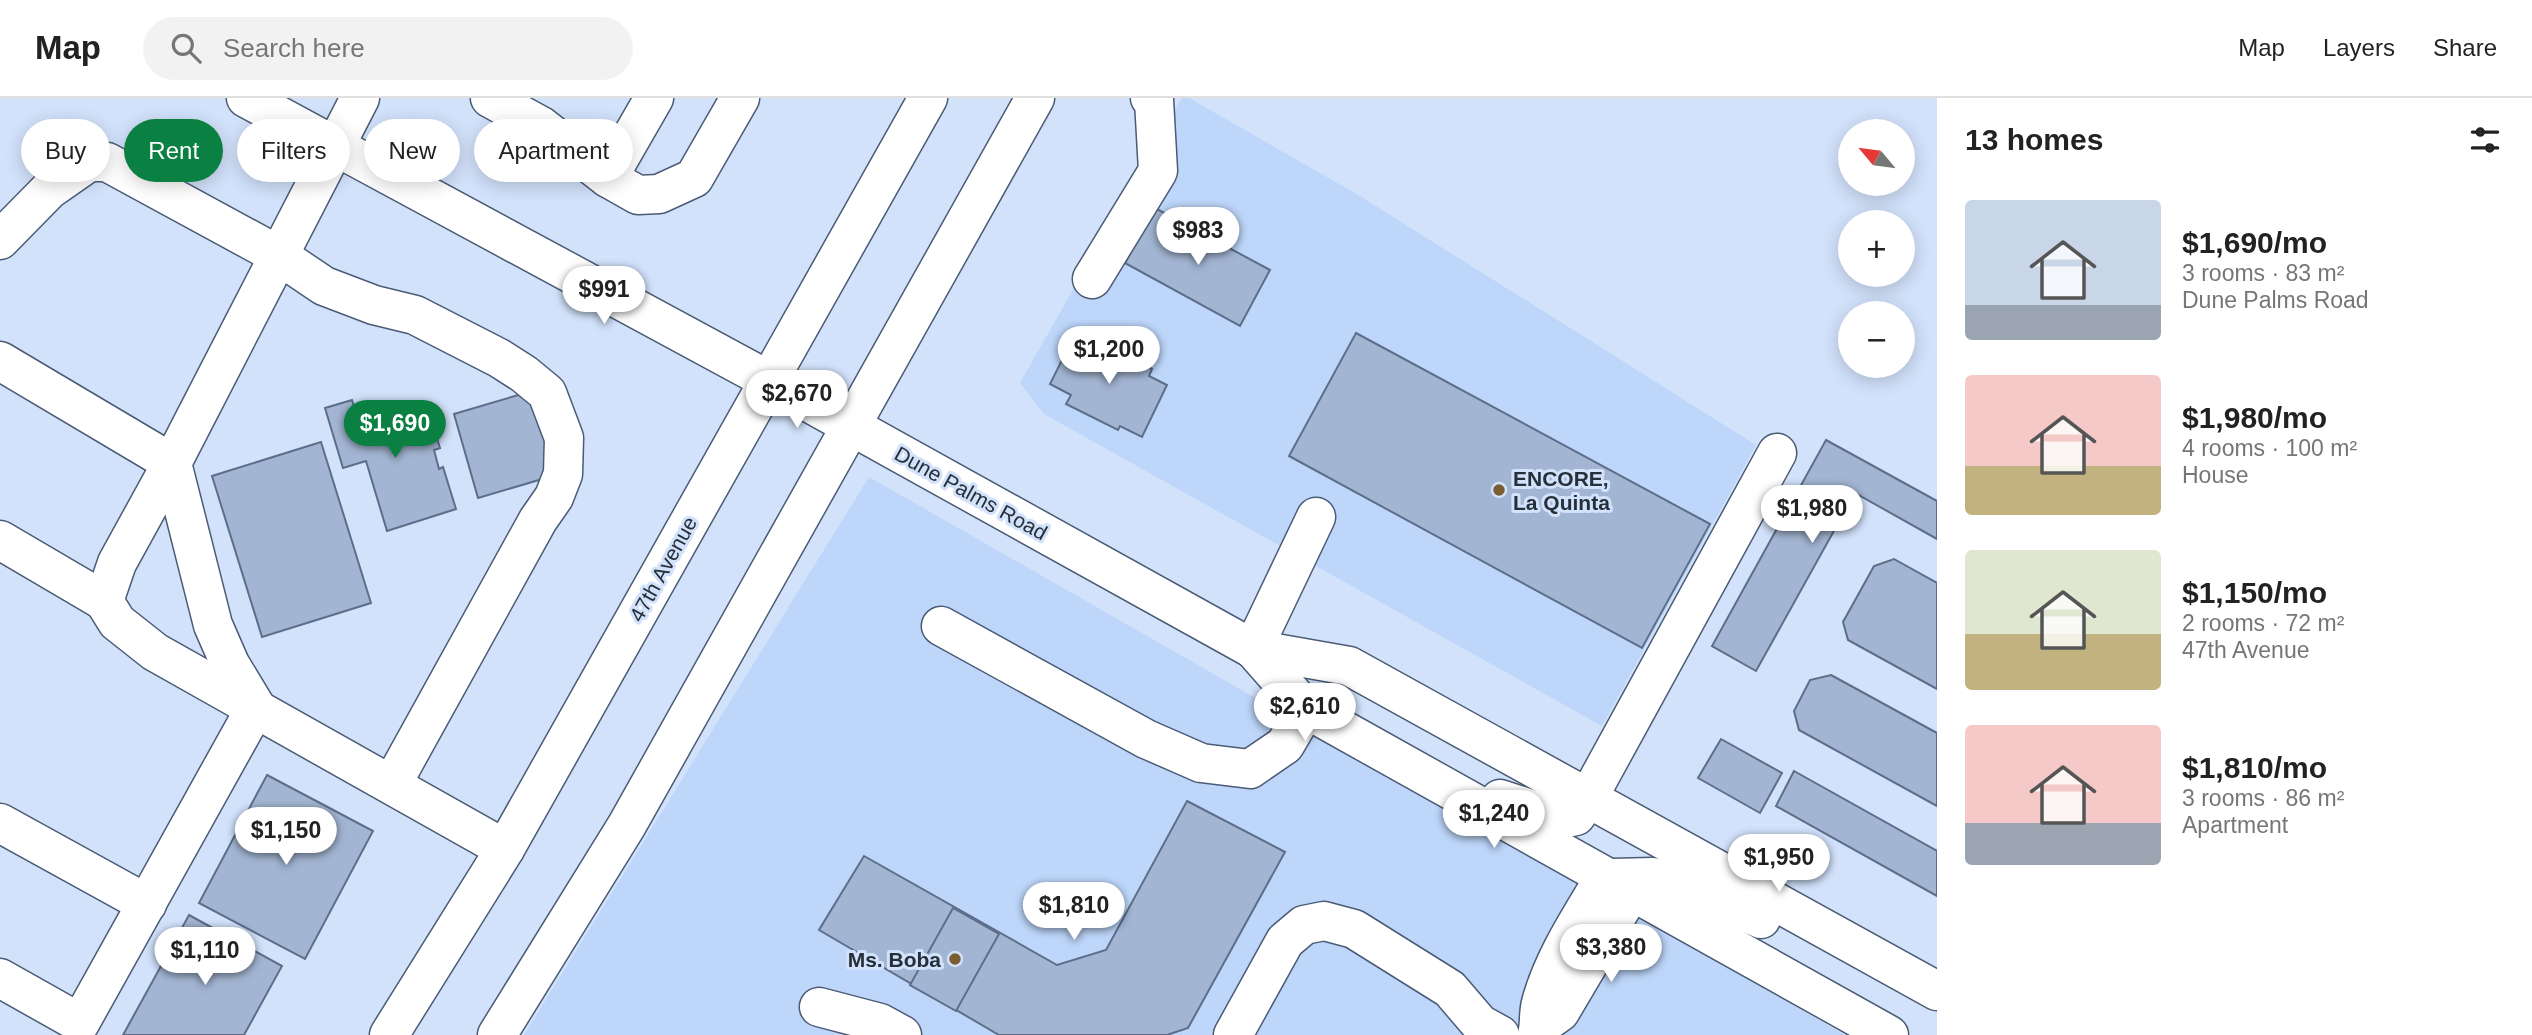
<!DOCTYPE html>
<meta charset="utf-8">
<style>
body{margin:0;font-family:Helvetica,sans-serif;background:#f2f2f2;color:#222;height:100vh;display:flex;flex-direction:column;font-size:26px;white-space:nowrap}
*{box-sizing:border-box;margin:0}
p{font-size:23px;color:#767676}
.icon{flex:none;width:38px;height:38px;fill:none;stroke:currentColor;stroke-width:2;stroke-linecap:round;stroke-linejoin:round}
.map{position:relative;flex:1;overflow:hidden}
.panel{display:flex;flex-direction:column;background:#fff;width:595px}
.panel>*{flex:none}
.banner{position:absolute;left:21px;top:21px;width:665px;height:63px;display:flex;gap:14px}
.needle{width:46px;rotate:299deg}
.fabs{position:absolute;left:1838px;top:21px;display:grid;gap:14px}
.fabs a{display:grid;place-items:center;width:77px;height:77px;border-radius:50%;background:#fff;box-shadow:0 4px 18px #0003;font-size:35px}
.price{position:absolute;translate:-50% -60px;padding:0 16px;border-radius:24px;background:#fff;color:#222;font-size:23px;line-height:46px;filter:drop-shadow(0 2px 4px #0008)}
.price::after{content:'';position:absolute;left:50%;top:42px;width:21px;height:16px;margin-left:-10px;background:inherit;clip-path:polygon(0 0,100% 0,50% 100%)}
.price.on{background:#0b8043;color:#fff}
ul{padding:0;list-style:none}
li{display:flex;align-items:center;gap:21px;height:175px;padding:0 28px}
li span{display:grid;place-items:center;flex:none;width:196px;height:140px;border-radius:7px;color:#555}
li>.icon{margin-inline-start:auto}
span .icon{width:84px;height:84px;fill:#fffc;stroke-width:1}
li b{font-size:30px}
h2{display:flex;justify-content:space-between;align-items:center;height:84px;padding:0 28px;font-size:30px}
.tag{padding:0 24px;border-radius:32px;background:#fff;box-shadow:0 4px 18px #0003;font-size:24px;line-height:63px}
.tag.on{background:#0b8043;color:#fff}
header{display:flex;align-items:center;gap:42px;box-sizing:border-box;height:98px;padding:0 35px;background:#fff;border-bottom:2px solid #e0e0e0}
header strong{font-size:33px}
nav{display:flex;gap:38px;margin-inline-start:auto;font-size:24px}
.search{width:490px;height:63px;background:#f2f2f2;display:flex;align-items:center;gap:18px;box-sizing:border-box;padding:0 24px;border-radius:38px;color:#767676;font-size:26px}
main{display:flex;flex:1;min-height:0}
.map>svg:first-child{display:block}
</style>
<header>
<strong>Map</strong>
<div class="search"><svg class="icon" aria-label="search" viewBox="0 0 24 24"><circle cx="10" cy="10" r="6"/><path d="M15 15l6 6"/></svg>Search here</div>
<nav><a>Map</a><a>Layers</a><a>Share</a></nav>
</header>
<main>
<div class="map">
<svg width="1937" height="937" viewBox="0 0 1937 937">
<rect width="100%" height="100%" fill="#d2e2fb"/>
<g fill="#bdd6fa">
<path d="M1182,0H1189L1360,98L1756,347L1602,628L1044,316L1020,285Z"/>
<path d="M869,379L1845,937H524Z"/>
</g>
<g fill="#a2b5d2" stroke="#5c6e89" stroke-width="2">
<path d="M1155,110L1270,172L1240,228L1125,165Z"/>
<path d="M1356,235L1710,426L1642,550L1289,358Z"/>
<path d="M1074,238L1094,248L1097,243L1152,271L1149,278L1167,287L1142,339L1120,328L1118,332L1066,306L1071,297L1050,286Z"/>
<path d="M532,293L556,377L478,400L454,316Z"/>
<path d="M352,302L355,312L365,309L369,322L426,305L440,350L434,352L439,371L443,369L456,411L387,433L366,363L343,370L325,310Z"/>
<path d="M1826,342L1937,403V441L1855,395L1756,573L1712,548Z"/>
<path d="M321,344L371,505L262,539L212,378Z"/>
<path d="M1894,461L1937,485V591L1848,542L1843,524L1874,468Z"/>
<path d="M1831,577L1937,635V708L1799,632L1794,613L1810,582Z"/>
<path d="M1721,641L1782,675L1760,715L1698,680Z"/>
<path d="M1794,673L1937,753V798L1776,708Z"/>
<path d="M267,677L373,733L305,861L199,805Z"/>
<path d="M1187,703L1285,754L1188,930L1167,937H999L819,832L864,758L1057,867L1106,852Z"/>
<path d="M953,810L999,836L956,913L910,887Z"/>
<path d="M189,817L282,868L244,937H123Z"/>
</g>
<g fill="none" stroke-linecap="round" stroke-linejoin="round">
<defs>
<g id="minor">
<path d="M360,0L172,365L117,465L104,503L117,524L155,554L505,751"/>
<path d="M490,0L541,28L608,80L638,97L659,96L694,80L740,0"/>
<path d="M608,80L654,0"/>
<path d="M0,142L49,92L89,64H107L278,157L324,188L374,207L415,217L499,260L524,276L547,295L564,340L563,376L554,399L538,422L392,686"/>
<path d="M1092,181L1158,73L1154,2L1150,0"/>
<path d="M0,263L172,365L213,527L230,566L256,609L80,925L0,880"/>
<path d="M0,442L104,503"/>
<path d="M941,528L1146,641L1201,665L1250,671L1285,647L1306,611"/>
<path d="M1253,551L1316,419"/>
<path d="M1588,700L1777,355"/>
<path d="M0,725L147,806"/>
<path d="M819,909L880,925L902,937"/>
<path d="M1546,924L1560,914L1631,794"/>
<path d="M1233,937L1285,843L1304,827L1324,823L1354,831L1450,891L1480,926L1500,937"/>
<path d="M1537,937C1540,926 1538,915 1541,905C1553,860 1581,819 1604,780"/>
</g>
<g id="major">
<path d="M246,0L770,283L1253,551L1349,568L1937,893"/>
<path d="M1253,551L1306,611L1889,937"/>
<path d="M1500,701L1561,721L1576,718L1588,700"/>
<path d="M1612,780L1653,779L1678,785L1761,821"/>
<path d="M389,937L505,751L928,0"/>
<path d="M497,937L627,727L1035,0"/>
</g>
</defs>
<use href="#minor" stroke="#4a5b75" stroke-width="41"/>
<use href="#major" stroke="#4a5b75" stroke-width="41"/>
<use href="#minor" stroke="#fff" stroke-width="38"/>
<use href="#major" stroke="#fff" stroke-width="38"/>
</g>
<g fill="#7a5e31" stroke="#d2e2fb" stroke-width="2.5">
<circle cx="1499" cy="392" r="7"/>
<circle cx="955" cy="861" r="7"/>
</g>
<g text-anchor="middle" dominant-baseline="central" stroke-width="6" stroke-linejoin="round" paint-order="stroke">
<g font-size="21" font-weight="bold" fill="#272f3a" stroke="#d2e2fb" text-anchor="start">
<text x="1513" y="380">ENCORE,<tspan x="1513" dy="24">La Quinta</tspan></text>
<text x="941" y="861" text-anchor="end">Ms. Boba</text>
</g>
<g font-size="21" fill="#272f3a" stroke="#d2e2fb">
<text transform="translate(971 395) rotate(29)">Dune Palms Road</text>
<text transform="translate(663 471) rotate(-61)">47th Avenue</text>
</g>
</g>
</svg>
<div class="fabs">
<a><svg class="needle" viewBox="-14 -14 28 28"><path d="M0-13l5 13h-10z" fill="#e53935"/><path d="M0 13l5-13h-10z" fill="#767676"/></svg></a>
<a>+</a>
<a>−</a>
</div>
<b class="price" style="left:1198px;top:169px">$983</b>
<b class="price" style="left:604px;top:228px">$991</b>
<b class="price" style="left:1109px;top:288px">$1,200</b>
<b class="price" style="left:797px;top:332px">$2,670</b>
<b class="price on" style="left:395px;top:362px">$1,690</b>
<b class="price" style="left:1812px;top:447px">$1,980</b>
<b class="price" style="left:1305px;top:645px">$2,610</b>
<b class="price" style="left:1494px;top:752px">$1,240</b>
<b class="price" style="left:286px;top:769px">$1,150</b>
<b class="price" style="left:1779px;top:796px">$1,950</b>
<b class="price" style="left:1074px;top:844px">$1,810</b>
<b class="price" style="left:1611px;top:886px">$3,380</b>
<b class="price" style="left:205px;top:889px">$1,110</b>
<div class="banner">
<a class="tag">Buy</a>
<a class="tag on">Rent</a>
<a class="tag">Filters</a>
<a class="tag">New</a>
<a class="tag">Apartment</a>
</div>
</div>
<section class="panel">
<h2>13 homes<svg class="icon" aria-label="filters" viewBox="0 0 24 24"><path d="M4 7h16M4 17h16"/><circle cx="9" cy="7" r="2"/><circle cx="15" cy="17" r="2"/></svg></h2>
<ul>
<li><span style="background:linear-gradient(#c9d6e8 75%,#9aa5b1 0)"><svg class="icon" aria-label="home" viewBox="0 0 24 24"><path d="M3 11l9-7 9 7M6 9v11h12V9"/></svg></span><div><b>$1,690/mo</b><p>3 rooms · 83 m²</p><p>Dune Palms Road</p></div></li>
<li><span style="background:linear-gradient(#f6c9c9 65%,#c2b280 0)"><svg class="icon" aria-label="home" viewBox="0 0 24 24"><path d="M3 11l9-7 9 7M6 9v11h12V9"/></svg></span><div><b>$1,980/mo</b><p>4 rooms · 100 m²</p><p>House</p></div></li>
<li><span style="background:linear-gradient(#dfe7d0 60%,#c2b280 0)"><svg class="icon" aria-label="home" viewBox="0 0 24 24"><path d="M3 11l9-7 9 7M6 9v11h12V9"/></svg></span><div><b>$1,150/mo</b><p>2 rooms · 72 m²</p><p>47th Avenue</p></div></li>
<li><span style="background:linear-gradient(#f6c9c9 70%,#9aa5b1 0)"><svg class="icon" aria-label="home" viewBox="0 0 24 24"><path d="M3 11l9-7 9 7M6 9v11h12V9"/></svg></span><div><b>$1,810/mo</b><p>3 rooms · 86 m²</p><p>Apartment</p></div></li>
</ul>
</section>
</main>
